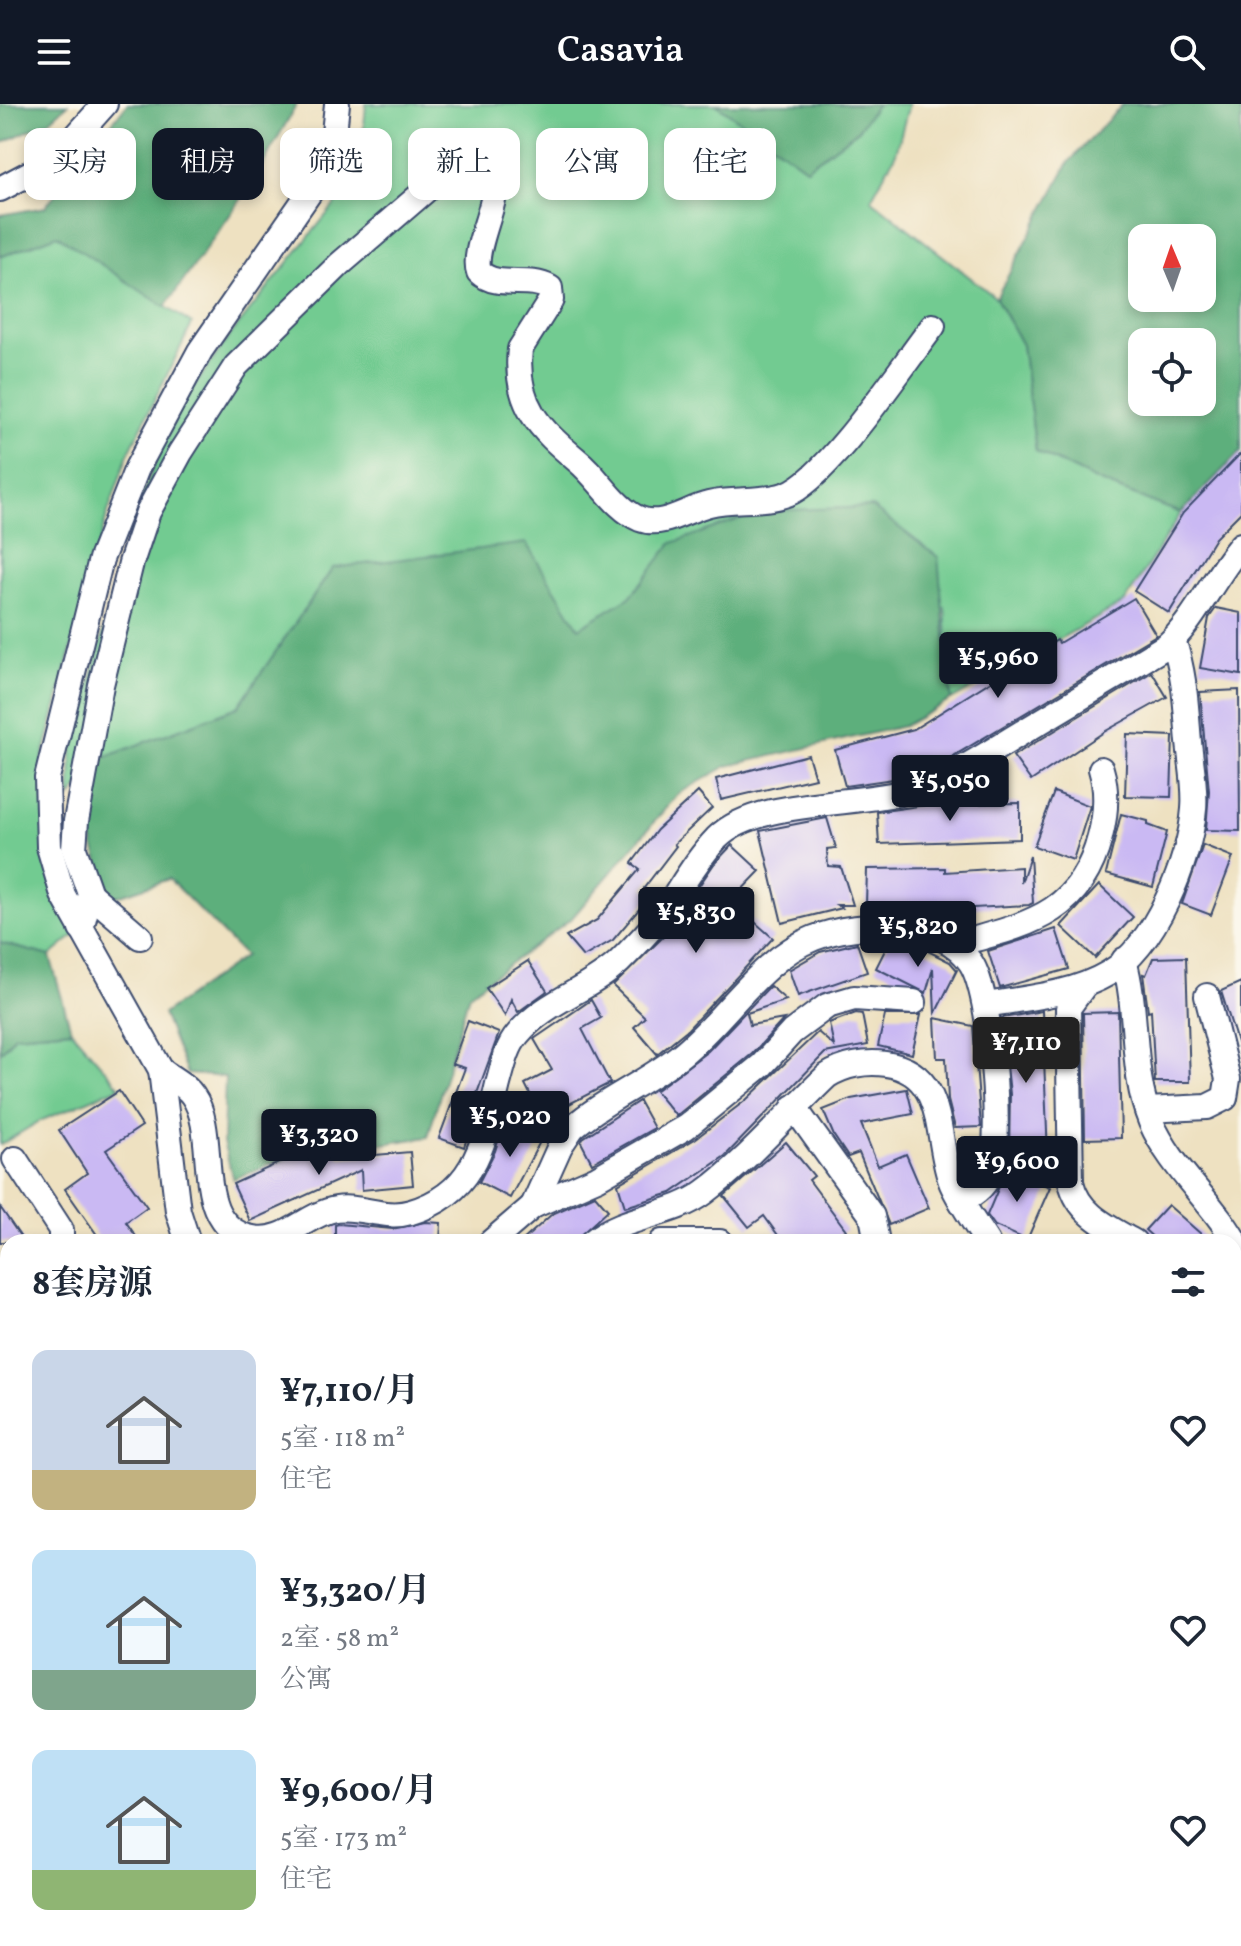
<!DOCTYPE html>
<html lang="zh">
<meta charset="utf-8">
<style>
body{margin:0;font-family:Vollkorn,"Noto Serif SC",serif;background:#f2f2f3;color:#1f2937;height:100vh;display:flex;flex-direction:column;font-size:30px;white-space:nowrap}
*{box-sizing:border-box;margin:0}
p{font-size:26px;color:#747a83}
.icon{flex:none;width:44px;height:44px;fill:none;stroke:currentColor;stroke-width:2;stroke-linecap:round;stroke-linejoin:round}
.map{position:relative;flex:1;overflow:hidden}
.sheet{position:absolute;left:0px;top:1130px;width:1242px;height:712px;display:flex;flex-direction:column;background:#fff;border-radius:24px 24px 0 0;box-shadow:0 4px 12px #0003}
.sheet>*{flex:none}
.guide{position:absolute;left:24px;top:24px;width:800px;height:72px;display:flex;gap:16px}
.needle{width:52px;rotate:358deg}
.buttons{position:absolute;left:1128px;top:120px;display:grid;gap:16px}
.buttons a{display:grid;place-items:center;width:88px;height:88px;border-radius:16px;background:#fff;box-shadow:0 4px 12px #0003;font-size:40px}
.price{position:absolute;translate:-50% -68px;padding:0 18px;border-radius:8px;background:#111827;color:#fff;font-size:26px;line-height:52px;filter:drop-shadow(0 2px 4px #0008)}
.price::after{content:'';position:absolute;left:50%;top:48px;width:24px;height:18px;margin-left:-12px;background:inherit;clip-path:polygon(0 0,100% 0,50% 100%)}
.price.active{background:#222;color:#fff}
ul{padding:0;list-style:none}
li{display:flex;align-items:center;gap:24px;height:200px;padding:0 32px}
li span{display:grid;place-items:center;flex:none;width:224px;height:160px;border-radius:16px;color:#555}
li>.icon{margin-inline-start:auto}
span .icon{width:96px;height:96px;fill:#fffc;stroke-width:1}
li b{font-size:34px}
h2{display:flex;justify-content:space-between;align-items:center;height:96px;padding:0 32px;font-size:34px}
.chip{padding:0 28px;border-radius:16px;background:#fff;box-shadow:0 4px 12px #0003;font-size:28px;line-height:72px}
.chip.active{background:#111827;color:#fff}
header{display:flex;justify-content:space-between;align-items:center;height:104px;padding:0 32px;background:#111827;color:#fff;font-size:36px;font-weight:600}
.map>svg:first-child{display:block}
</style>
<header><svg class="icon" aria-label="menu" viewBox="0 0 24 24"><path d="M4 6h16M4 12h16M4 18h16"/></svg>Casavia<svg class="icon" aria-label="search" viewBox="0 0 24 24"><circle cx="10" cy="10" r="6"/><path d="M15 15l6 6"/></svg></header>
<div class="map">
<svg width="1241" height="1842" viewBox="0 0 1241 1842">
<rect width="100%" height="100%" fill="#fbf7ec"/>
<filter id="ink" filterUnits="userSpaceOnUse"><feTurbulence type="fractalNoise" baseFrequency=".0125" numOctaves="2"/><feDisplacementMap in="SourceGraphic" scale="16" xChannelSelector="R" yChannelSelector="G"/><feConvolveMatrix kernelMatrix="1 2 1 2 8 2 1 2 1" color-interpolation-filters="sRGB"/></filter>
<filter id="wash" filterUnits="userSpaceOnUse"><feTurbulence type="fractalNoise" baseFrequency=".006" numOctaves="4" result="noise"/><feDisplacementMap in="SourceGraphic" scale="32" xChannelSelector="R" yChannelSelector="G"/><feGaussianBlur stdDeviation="1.8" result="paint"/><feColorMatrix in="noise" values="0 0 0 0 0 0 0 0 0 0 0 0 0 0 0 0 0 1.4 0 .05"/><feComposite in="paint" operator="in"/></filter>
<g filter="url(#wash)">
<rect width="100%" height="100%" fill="#eee1c1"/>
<g fill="#72cb91" stroke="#467d78" stroke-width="2">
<path d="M366,0H716L806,64L857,27L877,0H909L896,49L871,95L996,194L1022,241L1036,347L1100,378L1181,409L1125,498L951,596L945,503L673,439L630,493L579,524L333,464L238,603L103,654L70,694L72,648L124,447L146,381L181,301L231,230L340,94L361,55Z"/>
<path d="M57,131L192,220L128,350L107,411L42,656L75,831L50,852L0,839V153Z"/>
<path d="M71,926L120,983L40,1017L0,1041V949L15,931Z"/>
<path d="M0,1458H8V1804L0,1794Z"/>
<path d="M30,1834H159L152,1842H36Z"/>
<path d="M167,1834H284L259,1842H170Z"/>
<path d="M569,1834H1099L1101,1842H581Z"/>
</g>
<g fill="#5daf7b" stroke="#3c6f6c" stroke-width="2" fill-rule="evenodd">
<path d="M0,0H68L49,17L0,40Z"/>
<path d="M127,0H297L251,81L165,203L57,131L0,153V111L45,103Z"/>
<path d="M716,0H877L857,27L806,64Z"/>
<path d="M1123,0H1241V347L1181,409L1100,378L1036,347L1022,241L996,194L1069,58ZM1142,134H1202V194H1142ZM1142,238H1202V298H1142Z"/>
<path d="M872,403L938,453L951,596L904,622L727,662L678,690L572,814L469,890L428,1033L382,1040L338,1035L233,1075L223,1038L225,973L187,970L163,910L245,852L169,775L112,794C97,752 70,694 103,654L238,603L333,464L526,439L579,524L630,493L672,439L762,407Z"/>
<path d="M0,839L50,852L71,926L15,931L0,949Z"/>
<path d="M1234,1780L1241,1788V1842H1101L1099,1834H1234Z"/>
</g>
<path fill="#4dbbc5" stroke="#347592" stroke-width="2" d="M422,1834H520L532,1842H414Z"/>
<g id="blocks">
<g fill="#cab9f3">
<path d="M1241,349V408L1215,434L1169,509L1134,487L1183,409Z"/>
<path d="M1134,494L1156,531L945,657L893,675L845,682L835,646L914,625L1057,536L1059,539Z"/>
<path d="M1216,504L1241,509V571L1200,564L1209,514Z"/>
<path d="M1152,568L1167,593L1104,628L1031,677L1013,652Z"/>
<path d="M1239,586L1240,727L1206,726L1209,687L1200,588Z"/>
<path d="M1127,630L1173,632L1171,693L1125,692Z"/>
<path d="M808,651L815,674L721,696L716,675Z"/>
<path d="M698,688L712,704L674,740L676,742L644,784L652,790L613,836L583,853L566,833L597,816L640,765L632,759L657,726Z"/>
<path d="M1054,688L1090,702L1073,756L1034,742Z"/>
<path d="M1020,699V735L879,740L877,708L932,700Z"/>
<path d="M1121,710L1148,717V721L1167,728L1153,783L1106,770Z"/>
<path d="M827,714L836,744L827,745L828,762L841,763L853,801H837L842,804L782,819L760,727Z"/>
<path d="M732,741L760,767L731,797L773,834L688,925L657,950L634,923L645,913L613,882L666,830L714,760Z"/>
<path d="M1203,741L1233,753L1211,811L1182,800Z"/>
<path d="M1030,752L1033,799L1029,801L956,805V802L866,801L867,765L945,764V768L1021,763V779Z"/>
<path d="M1099,781L1133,813L1095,854L1061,822Z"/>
<path d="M1056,825L1069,865L1000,884L988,847Z"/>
<path d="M889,838L918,842L950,858L957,866L935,910L933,864L926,889L876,864Z"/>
<path d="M857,839L867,868L798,892L789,866L820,848Z"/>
<path d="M1186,853L1190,978H1155L1151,906L1148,907L1143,870L1146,871L1153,854Z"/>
<path d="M528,857L547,887L518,908L511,895L505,912L486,884Z"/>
<path d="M1241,878V951L1221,887Z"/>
<path d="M770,882L786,896L747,909L750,921L784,915L752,950L676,1012L655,987L708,947Z"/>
<path d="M591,896L601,914L582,925L610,979L542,1014L525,980L552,966L534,935Z"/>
<path d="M1042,907L1048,1052H1009L1010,990L1002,914Z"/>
<path d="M1118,908L1121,1034L1085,1035L1083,909Z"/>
<path d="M856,909L862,910L868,941L825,949L725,1052L671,1089L625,1103L618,1080L695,1035L746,996L818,928L834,942L829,919Z"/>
<path d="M885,911H921L912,950L878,942Z"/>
<path d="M935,914L973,922L981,1023L955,1024L948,996L946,954H937Z"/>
<path d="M468,917L499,929L475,995L479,997L464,1043L439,1034L465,964L452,960Z"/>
<path d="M907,985L913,1010L861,1020L878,1062L906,1050L929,1104L889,1121L859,1049L848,1053L834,1032L823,1006L851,995Z"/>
<path d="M119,987L142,1022L106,1046L147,1103L126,1118L140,1138H102L65,1085L87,1069L59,1026Z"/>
<path d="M639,997L654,1024L592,1059L581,1038L583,1034Z"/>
<path d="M505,1015L542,1034L510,1094L479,1078L495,1047Z"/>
<path d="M331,1035L340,1054L410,1048L413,1081L362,1086L361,1066L250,1117L233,1080Z"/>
<path d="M786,1038L814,1072L809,1076L846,1126L829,1138H783L764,1112L749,1123L724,1092Z"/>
<path d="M1006,1066L1050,1083L1027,1136L995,1122L987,1111Z"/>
<path d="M595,1091L608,1106L573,1138H521L552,1110Z"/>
<path d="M1168,1101L1210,1138H1158L1145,1126Z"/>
<path d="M0,1103L24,1138H0Z"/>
<path d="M425,1118L441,1119L440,1138H335V1121L339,1120L392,1125Z"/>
</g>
</g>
</g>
<g filter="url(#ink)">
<use href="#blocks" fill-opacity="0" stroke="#3b4a6d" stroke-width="2"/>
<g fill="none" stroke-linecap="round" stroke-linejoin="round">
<defs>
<g id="minor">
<path d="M0,85L55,56L105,0"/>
<path d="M90,790L140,833"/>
<path d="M81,825L90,790L74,745L76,717L101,581L131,459L148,408L180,349L236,262L340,160L454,62C464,56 472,52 483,57C517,72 469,140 479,168C498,186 527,171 550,184L551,196L520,245C514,301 540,325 578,357C599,374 615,405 640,415C663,424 687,405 709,400C734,394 763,399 787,390C827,376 904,259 933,222"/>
<path d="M954,841C1024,821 1080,813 1100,733C1106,710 1108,688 1101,665"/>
<path d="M1124,856C1139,909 1130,968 1151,1018C1172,1067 1218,1101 1241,1149"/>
<path d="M1084,882L1068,904L1071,1078C1078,1110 1108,1123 1134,1138"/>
<path d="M985,901C1026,894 1072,891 1109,869C1155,842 1190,756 1194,705C1196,683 1191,660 1189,638C1186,603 1185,570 1173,536"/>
<path d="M161,966C171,974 186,981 193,992C221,1032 188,1122 253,1134C286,1140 306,1110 336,1105C361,1101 384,1116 411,1108C476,1089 484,1038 498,980C503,963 506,944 518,930C544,898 589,886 619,858C635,842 652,825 665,807C682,782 696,756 717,734C756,695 855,702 909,687C949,676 983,652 1018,631C1068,601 1117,572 1166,542C1194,518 1215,471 1241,441"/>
<path d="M794,1003L872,1112L877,1138"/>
<path d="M1147,1006L1207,1003L1225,994L1228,975L1207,892"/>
<path d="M15,1055L61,1126V1138"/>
<path d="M533,1102L560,1042L572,1024C605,995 648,978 682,950C726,915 760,855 814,834C859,817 942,814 971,859C991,890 1002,1026 992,1062C988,1080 977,1089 961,1097"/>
<path d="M188,1138L178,1107L161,966L63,791L49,743L47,674L101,455L137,364L200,247L312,85L333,39L337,0"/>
<path d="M491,1138L533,1102L597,1074L686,1023L762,961L792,928L827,902L854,894L914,898"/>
<path d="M592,1138C626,1110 670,1114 705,1088C748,1056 788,1009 827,972C844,961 866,957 886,960C949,969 934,1037 952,1080C961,1100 975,1119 987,1138"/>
<path d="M662,1138H720"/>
<path d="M1234,1317L1241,1327"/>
<path d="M0,1348L8,1349"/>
<path d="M1234,1420L1241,1430"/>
<path d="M0,1452L8,1453"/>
<path d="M0,1629L8,1640"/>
<path d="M0,1694L8,1691"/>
<path d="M1234,1727L1241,1732"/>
<path d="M1234,1765L1241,1772"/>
<path d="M749,1834L760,1842"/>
<path d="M861,1834L872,1842"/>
</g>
</defs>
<use href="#minor" stroke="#3b4a6d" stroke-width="28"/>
<use href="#minor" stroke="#fff" stroke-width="24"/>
</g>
</g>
</svg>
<div class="buttons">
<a><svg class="needle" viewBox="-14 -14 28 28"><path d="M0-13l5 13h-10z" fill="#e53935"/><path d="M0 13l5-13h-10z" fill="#747a83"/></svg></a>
<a><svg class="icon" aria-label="locate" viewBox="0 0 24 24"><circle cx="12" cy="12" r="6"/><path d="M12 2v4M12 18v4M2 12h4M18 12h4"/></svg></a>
</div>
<b class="price" style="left:998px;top:596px">¥5,960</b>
<b class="price" style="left:950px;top:719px">¥5,050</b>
<b class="price" style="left:696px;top:851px">¥5,830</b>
<b class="price" style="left:918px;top:865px">¥5,820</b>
<b class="price active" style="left:1026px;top:981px">¥7,110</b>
<b class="price" style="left:510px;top:1055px">¥5,020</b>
<b class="price" style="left:319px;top:1073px">¥3,320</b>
<b class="price" style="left:1017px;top:1100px">¥9,600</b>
<div class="guide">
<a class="chip">买房</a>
<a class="chip active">租房</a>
<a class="chip">筛选</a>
<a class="chip">新上</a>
<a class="chip">公寓</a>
<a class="chip">住宅</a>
</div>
<section class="sheet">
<h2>8套房源<svg class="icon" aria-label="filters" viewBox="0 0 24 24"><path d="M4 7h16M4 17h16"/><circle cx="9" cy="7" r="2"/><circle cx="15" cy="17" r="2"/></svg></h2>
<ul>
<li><span style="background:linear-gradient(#c9d6e8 75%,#c2b280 0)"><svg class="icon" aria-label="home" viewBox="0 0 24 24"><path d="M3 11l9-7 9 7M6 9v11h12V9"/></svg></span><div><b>¥7,110/月</b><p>5室 · 118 m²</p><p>住宅</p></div><svg class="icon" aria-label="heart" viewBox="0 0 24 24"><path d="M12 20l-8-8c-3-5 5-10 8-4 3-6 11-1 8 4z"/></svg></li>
<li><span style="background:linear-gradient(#bfe0f5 75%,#7fa58c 0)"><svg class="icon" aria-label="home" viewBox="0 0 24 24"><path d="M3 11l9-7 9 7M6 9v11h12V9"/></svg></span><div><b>¥3,320/月</b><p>2室 · 58 m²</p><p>公寓</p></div><svg class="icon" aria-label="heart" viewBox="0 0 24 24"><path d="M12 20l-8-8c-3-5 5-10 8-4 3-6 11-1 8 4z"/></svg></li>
<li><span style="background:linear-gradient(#bfe0f5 75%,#8fb573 0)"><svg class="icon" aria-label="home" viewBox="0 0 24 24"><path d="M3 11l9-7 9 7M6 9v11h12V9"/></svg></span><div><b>¥9,600/月</b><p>5室 · 173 m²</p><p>住宅</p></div><svg class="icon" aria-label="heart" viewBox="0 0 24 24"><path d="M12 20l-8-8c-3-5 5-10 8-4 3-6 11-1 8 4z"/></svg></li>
</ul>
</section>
</div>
